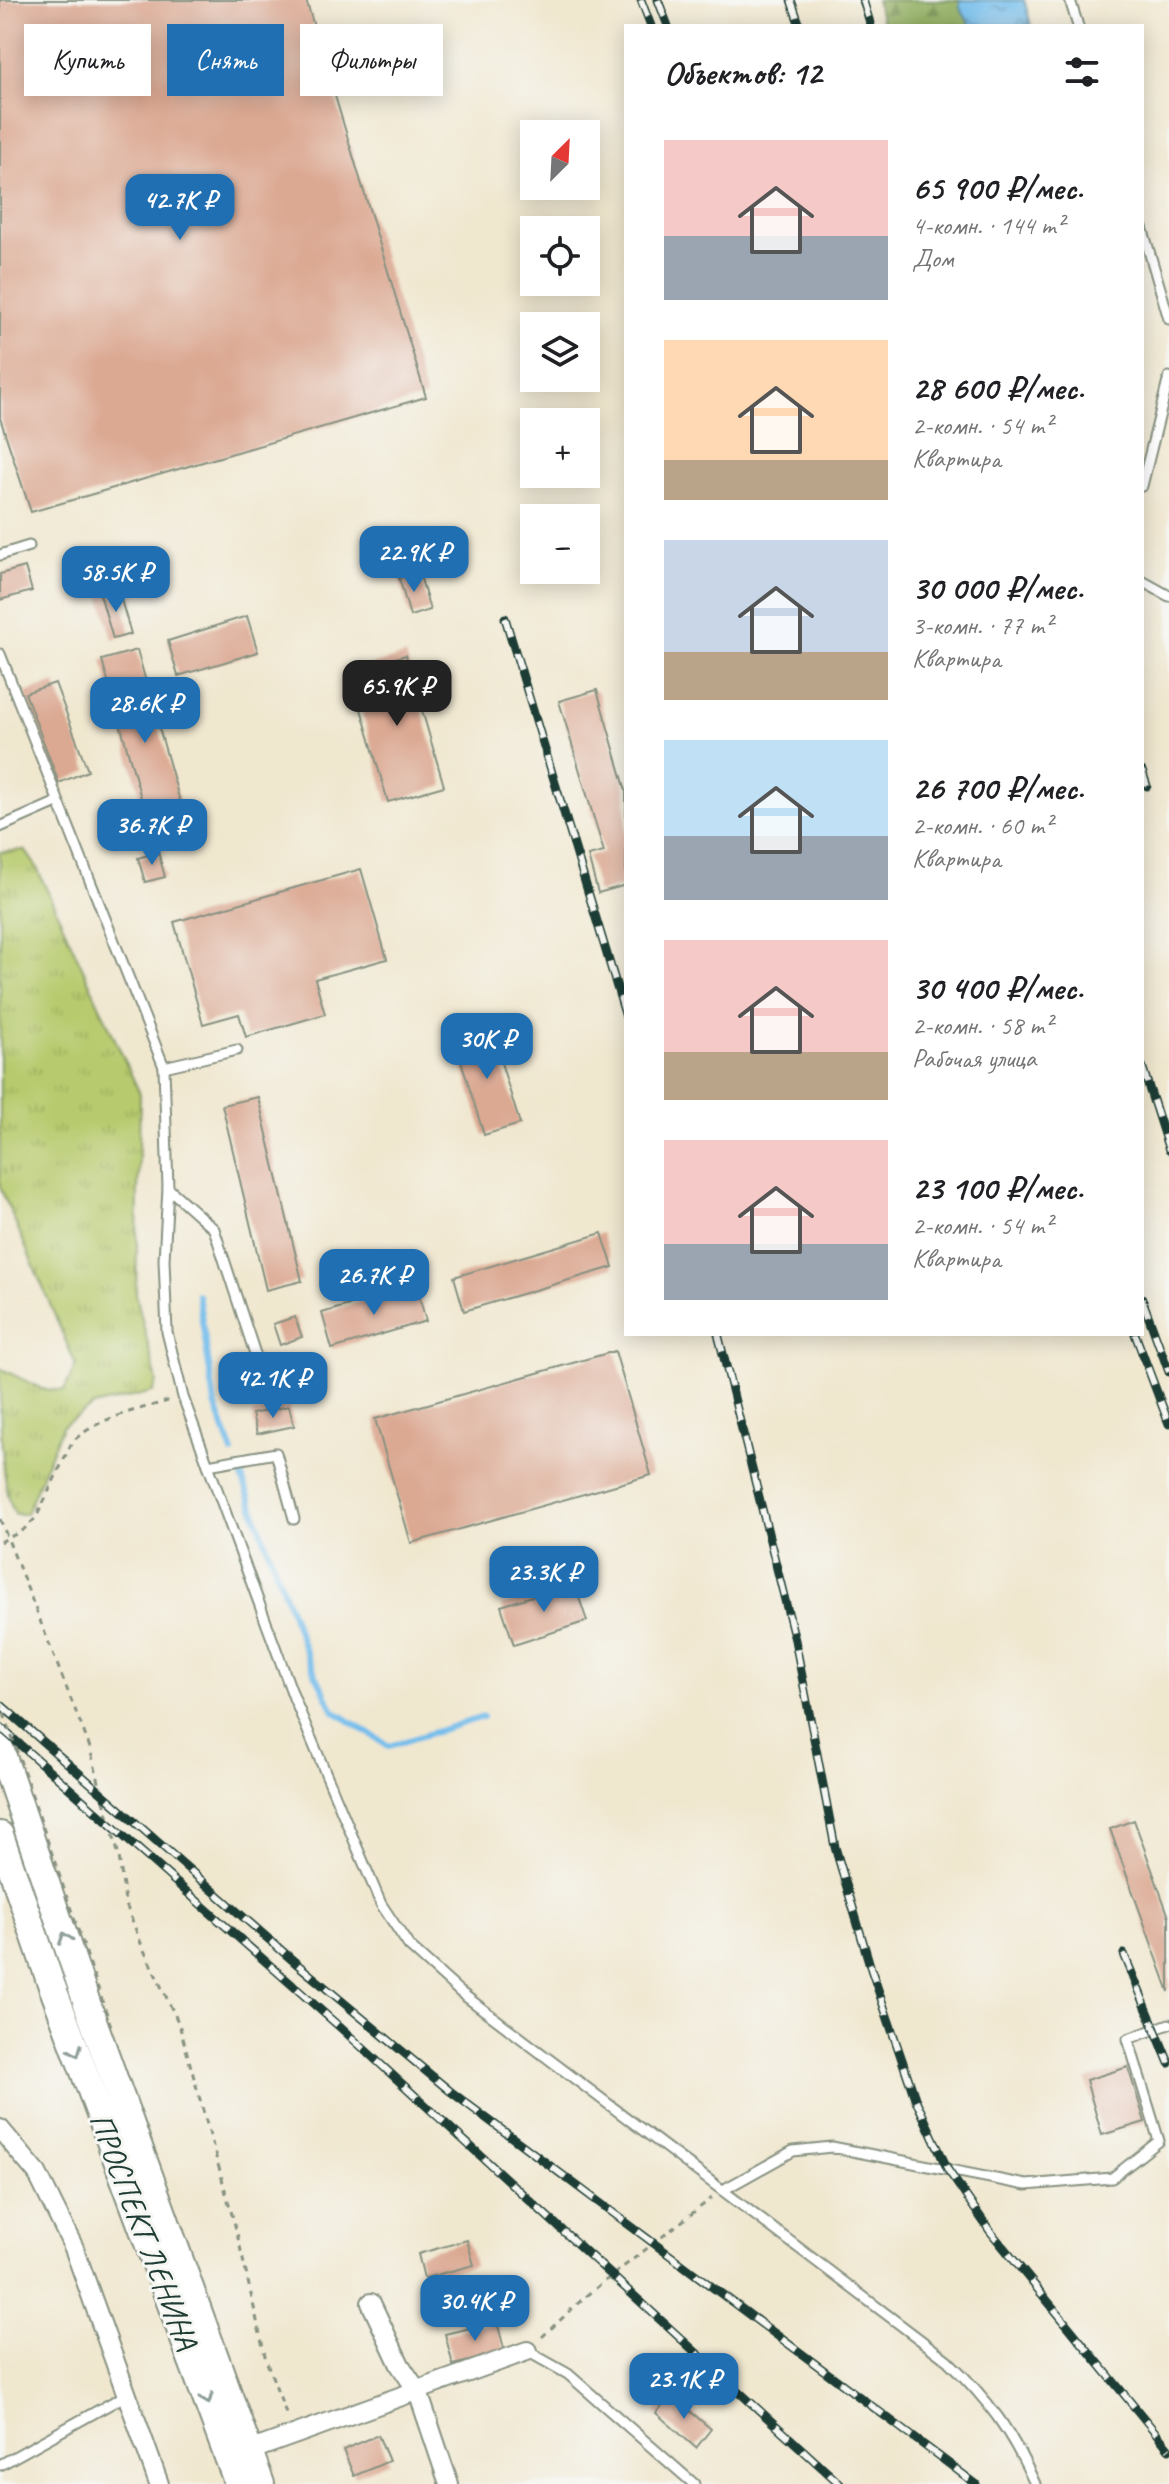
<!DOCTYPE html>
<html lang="ru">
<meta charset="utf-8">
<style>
body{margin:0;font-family:Caveat,sans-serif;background:#f6f6f6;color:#202124;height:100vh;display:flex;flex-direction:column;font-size:30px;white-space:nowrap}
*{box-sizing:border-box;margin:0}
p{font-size:26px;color:#757577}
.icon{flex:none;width:44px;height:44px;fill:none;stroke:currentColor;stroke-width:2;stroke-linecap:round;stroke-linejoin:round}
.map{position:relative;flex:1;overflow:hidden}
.drawer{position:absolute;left:624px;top:24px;width:520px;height:1312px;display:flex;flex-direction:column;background:#fff;border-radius:0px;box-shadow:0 4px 20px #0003}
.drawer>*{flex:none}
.guide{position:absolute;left:24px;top:24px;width:480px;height:72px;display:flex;gap:16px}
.needle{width:52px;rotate:24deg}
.controls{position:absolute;left:520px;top:120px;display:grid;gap:16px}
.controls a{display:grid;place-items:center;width:80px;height:80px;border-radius:0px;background:#fff;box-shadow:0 4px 20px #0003;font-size:40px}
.price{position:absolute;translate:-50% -68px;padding:0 18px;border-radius:16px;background:#1f6fb2;color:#fff;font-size:26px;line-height:52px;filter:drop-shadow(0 2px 4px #0008)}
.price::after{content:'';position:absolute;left:50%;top:48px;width:24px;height:18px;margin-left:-12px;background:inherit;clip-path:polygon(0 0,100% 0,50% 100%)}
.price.current{background:#222;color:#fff}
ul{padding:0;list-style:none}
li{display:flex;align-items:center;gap:24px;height:200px;padding:0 40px}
li span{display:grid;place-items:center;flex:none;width:224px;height:160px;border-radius:0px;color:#555}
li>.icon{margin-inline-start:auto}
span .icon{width:96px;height:96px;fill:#fffc;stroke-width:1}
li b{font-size:34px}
h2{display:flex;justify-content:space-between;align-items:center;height:96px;padding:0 40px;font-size:34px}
.tag{padding:0 28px;border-radius:0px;background:#fff;box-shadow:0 4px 20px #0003;font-size:28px;line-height:72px}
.tag.current{background:#1f6fb2;color:#fff}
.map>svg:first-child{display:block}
</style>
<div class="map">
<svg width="1169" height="2484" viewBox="0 0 1169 2484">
<defs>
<pattern id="grass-tufts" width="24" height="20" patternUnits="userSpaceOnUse" patternTransform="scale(2)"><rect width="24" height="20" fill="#b7ca6d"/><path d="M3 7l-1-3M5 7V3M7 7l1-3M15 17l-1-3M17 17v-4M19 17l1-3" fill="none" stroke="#9dae5f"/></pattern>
<pattern id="forest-firs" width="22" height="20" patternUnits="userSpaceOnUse" patternTransform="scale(2)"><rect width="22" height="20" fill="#91ae60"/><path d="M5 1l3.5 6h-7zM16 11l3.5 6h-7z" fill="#768f50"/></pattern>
<pattern id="water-ripples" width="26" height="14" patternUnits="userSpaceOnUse" patternTransform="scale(2)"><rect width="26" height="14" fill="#73bdec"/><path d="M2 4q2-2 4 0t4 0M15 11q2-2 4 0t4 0" fill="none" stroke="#5e9bc0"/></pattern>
</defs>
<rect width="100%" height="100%" fill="#f6f6f2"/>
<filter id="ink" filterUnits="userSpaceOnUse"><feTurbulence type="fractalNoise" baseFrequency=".0125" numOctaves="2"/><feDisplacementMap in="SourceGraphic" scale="16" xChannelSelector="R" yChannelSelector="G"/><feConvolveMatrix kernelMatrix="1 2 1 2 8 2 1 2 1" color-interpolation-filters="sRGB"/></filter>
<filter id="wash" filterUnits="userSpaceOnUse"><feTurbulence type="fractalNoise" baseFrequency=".006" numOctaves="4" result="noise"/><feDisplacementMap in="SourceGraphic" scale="32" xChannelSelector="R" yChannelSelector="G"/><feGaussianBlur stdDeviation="1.8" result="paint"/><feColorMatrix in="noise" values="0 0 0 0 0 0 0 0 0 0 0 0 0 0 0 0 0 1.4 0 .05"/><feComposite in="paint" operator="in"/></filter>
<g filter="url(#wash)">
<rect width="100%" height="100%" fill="#f0e7cf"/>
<path fill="url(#grass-tufts)" stroke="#6b8450" stroke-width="2" d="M25,850L36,866L140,1094L136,1294L157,1382L153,1392L93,1406L62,1426L26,1514H15C0,1488 0,1405 0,1368L42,1389L64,1391L76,1365L0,1187V852Z"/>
<path fill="url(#forest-firs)" stroke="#58764a" stroke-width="2" d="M876,0H960V8L971,26H883Z"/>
<path fill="url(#water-ripples)" stroke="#497d90" stroke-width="2" d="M960,0H1024L1031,25L971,26L960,8Z"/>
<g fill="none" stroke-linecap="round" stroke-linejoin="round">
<g stroke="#73bdec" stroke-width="6">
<path d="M198,1295L215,1404L233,1453"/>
<path d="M239,1469L308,1659L334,1711L389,1746L483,1717"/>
</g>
</g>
<g id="blocks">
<g fill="#dba892">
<path d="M0,0H306L426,397L31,512L0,418Z"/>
<path d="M25,567L32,591L0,600V574Z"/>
<path d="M419,572L430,610L410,616L399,578Z"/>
<path d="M118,589L131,634L113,639L100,594Z"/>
<path d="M247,616L258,652L178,676L168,641Z"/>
<path d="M137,650L188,830L153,840L102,660Z"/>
<path d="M406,655L444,786L388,802L350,671Z"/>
<path d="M55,683L88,771L59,783L25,693Z"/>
<path d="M597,690L626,791V885L598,893L588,856L604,852L559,701Z"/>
<path d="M158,852L165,877L145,882L138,858Z"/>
<path d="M361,869L387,959L315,979L325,1014L246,1037L239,1014L203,1024L174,922Z"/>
<path d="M490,1027L520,1124L484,1135L454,1038Z"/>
<path d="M258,1097L302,1281L266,1290L222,1105Z"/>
<path d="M602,1233L613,1267L464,1311L454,1277Z"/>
<path d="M416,1285L426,1321L332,1349L322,1313Z"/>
<path d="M295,1317L302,1337L280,1345L273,1324Z"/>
<path d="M615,1351L651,1475L411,1543L375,1419Z"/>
<path d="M289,1406L294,1426L257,1434L252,1414Z"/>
<path d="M574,1583L587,1621L514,1645L501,1606Z"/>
<path d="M1134,1820L1169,1917V1992L1110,1829Z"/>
<path d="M1128,2067L1145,2122L1102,2135L1086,2080Z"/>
<path d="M467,2240L474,2265L424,2278L418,2254Z"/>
<path d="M497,2322L505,2352L453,2365L445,2334Z"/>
<path d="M671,2395L711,2429L696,2448L656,2413Z"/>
<path d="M378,2435L389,2461L354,2476L343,2450Z"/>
</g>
</g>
</g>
<g filter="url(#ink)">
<use href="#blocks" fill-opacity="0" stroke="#889282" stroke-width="2"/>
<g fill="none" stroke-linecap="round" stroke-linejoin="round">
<defs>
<g id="lane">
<path d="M1070,0L1078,26"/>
<path d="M1142,227L1169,319"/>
<path d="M1142,486L1169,377"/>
<path d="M0,555L29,546"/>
<path d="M1142,581L1169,596"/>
<path d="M0,654L164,1067L168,1188L214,1229L262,1375"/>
<path d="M0,827L57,802"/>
<path d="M164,1067L237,1050"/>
<path d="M168,1188L164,1260L167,1332L183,1397L294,1698L381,1904L409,1946L460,1992L947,2360C988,2399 1012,2432 1035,2484"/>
<path d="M208,1465L276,1453L294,1519"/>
<path d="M723,2190L793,2151L832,2147L1026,2185L1112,2178L1159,2141L1128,2039L1169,2024"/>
<path d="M527,2351L568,2374L694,2484"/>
<path d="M0,2465L128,2394"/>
</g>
<g id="street">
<path d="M0,2129L37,2173L74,2248L159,2484"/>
<path d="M371,2303L400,2365L418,2392L449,2484"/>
<path d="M249,2451L527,2351"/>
</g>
<g id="secondary">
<path d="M0,1748L90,2012L261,2484"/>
<path d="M0,1835L49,1978L238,2484"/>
</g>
</defs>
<use href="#lane" stroke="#889282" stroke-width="13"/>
<use href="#street" stroke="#889282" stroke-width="22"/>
<use href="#secondary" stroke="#889282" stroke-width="30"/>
<g stroke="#889282" stroke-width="3" stroke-dasharray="6 6" stroke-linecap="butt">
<path d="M0,1519L89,1745L119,1856L125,1902L142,1946L179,2024L236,2229L266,2360L287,2416"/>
<path d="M0,1542L22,1531L36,1518L72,1442C99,1417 134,1411 168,1401"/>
<path d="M542,2337L587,2295L712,2198"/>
</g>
<use href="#lane" stroke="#fff" stroke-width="9"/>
<use href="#street" stroke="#fff" stroke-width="18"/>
<use href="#secondary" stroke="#fff" stroke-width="26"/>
<defs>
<g id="rail">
<path d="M641,0L651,26"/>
<path d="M658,0L668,26"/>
<path d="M791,0L800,26"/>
<path d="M863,0L871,26"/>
<path d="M505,618L626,1017"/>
<path d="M1142,771L1147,786"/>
<path d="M1142,1066L1169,1150"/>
<path d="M1142,1299L1169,1372"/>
<path d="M718,1334L795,1640L835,1847L871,1969L915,2098L948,2170L990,2231L1169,2449"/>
<path d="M1135,1334L1169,1424"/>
<path d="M0,1704L297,1964L450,2091L976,2484"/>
<path d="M0,1727L342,2029L840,2484"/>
<path d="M1124,1954L1169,2063"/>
</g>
</defs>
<use href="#rail" stroke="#1f3d34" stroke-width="9"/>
<use href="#rail" stroke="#f6f6f2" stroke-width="6" stroke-dasharray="18" stroke-linecap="butt"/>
<path stroke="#889282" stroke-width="3" stroke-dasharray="6 6" stroke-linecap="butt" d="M0,1702L112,2029"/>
</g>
<defs><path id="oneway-chevron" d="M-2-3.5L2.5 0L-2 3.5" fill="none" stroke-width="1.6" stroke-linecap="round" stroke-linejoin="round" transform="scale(2)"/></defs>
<g stroke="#8f9e9a">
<use href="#oneway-chevron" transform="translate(65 1938) rotate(-109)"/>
<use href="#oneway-chevron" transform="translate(76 2051) rotate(69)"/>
<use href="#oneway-chevron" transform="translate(207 2399) rotate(69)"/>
</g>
</g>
<g text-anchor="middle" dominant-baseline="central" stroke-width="6" stroke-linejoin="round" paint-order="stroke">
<g font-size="32" fill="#1f3d34" stroke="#f6f6f2">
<text transform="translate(144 2231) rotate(69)">ПРОСПЕКТ ЛЕНИНА</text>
</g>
</g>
</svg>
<div class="controls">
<a><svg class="needle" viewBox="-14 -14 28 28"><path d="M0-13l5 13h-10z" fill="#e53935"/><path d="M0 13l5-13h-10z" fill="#757577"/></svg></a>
<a><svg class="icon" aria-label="locate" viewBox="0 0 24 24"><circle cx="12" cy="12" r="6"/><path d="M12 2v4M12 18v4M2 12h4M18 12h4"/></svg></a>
<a><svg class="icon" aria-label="layers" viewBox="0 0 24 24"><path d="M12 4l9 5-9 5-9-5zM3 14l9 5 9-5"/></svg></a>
<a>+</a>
<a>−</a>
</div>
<b class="price" style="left:180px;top:242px">42.7K ₽</b>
<b class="price" style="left:414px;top:594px">22.9K ₽</b>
<b class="price" style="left:116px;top:614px">58.5K ₽</b>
<b class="price current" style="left:397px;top:728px">65.9K ₽</b>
<b class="price" style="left:145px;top:745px">28.6K ₽</b>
<b class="price" style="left:152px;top:867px">36.7K ₽</b>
<b class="price" style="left:487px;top:1081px">30K ₽</b>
<b class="price" style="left:374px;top:1317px">26.7K ₽</b>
<b class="price" style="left:273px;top:1420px">42.1K ₽</b>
<b class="price" style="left:544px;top:1614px">23.3K ₽</b>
<b class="price" style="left:475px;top:2343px">30.4K ₽</b>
<b class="price" style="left:684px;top:2421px">23.1K ₽</b>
<div class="guide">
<a class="tag">Купить</a>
<a class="tag current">Снять</a>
<a class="tag">Фильтры</a>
</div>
<section class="drawer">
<h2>Объектов: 12<svg class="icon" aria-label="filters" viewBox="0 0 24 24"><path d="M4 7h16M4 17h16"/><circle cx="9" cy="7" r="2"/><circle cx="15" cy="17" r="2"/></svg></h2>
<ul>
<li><span style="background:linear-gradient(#f6c9c9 60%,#9aa5b1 0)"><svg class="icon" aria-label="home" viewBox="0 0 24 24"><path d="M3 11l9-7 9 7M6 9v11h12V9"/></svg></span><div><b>65 900 ₽/мес.</b><p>4-комн. · 144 m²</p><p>Дом</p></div></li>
<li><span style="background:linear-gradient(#ffd9b3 75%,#b9a48a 0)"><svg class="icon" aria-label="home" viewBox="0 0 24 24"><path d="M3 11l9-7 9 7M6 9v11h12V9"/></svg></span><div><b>28 600 ₽/мес.</b><p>2-комн. · 54 m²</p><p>Квартира</p></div></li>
<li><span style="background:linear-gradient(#c9d6e8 70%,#b9a48a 0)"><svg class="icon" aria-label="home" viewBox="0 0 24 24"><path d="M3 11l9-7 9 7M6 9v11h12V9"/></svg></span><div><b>30 000 ₽/мес.</b><p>3-комн. · 77 m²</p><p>Квартира</p></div></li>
<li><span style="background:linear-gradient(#bfe0f5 60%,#9aa5b1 0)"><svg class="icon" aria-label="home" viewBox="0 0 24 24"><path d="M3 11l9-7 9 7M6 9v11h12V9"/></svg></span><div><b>26 700 ₽/мес.</b><p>2-комн. · 60 m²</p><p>Квартира</p></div></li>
<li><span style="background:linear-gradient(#f6c9c9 70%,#b9a48a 0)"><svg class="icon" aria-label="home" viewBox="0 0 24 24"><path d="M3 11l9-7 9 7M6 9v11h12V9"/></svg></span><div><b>30 400 ₽/мес.</b><p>2-комн. · 58 m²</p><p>Рабочая улица</p></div></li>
<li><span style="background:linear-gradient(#f6c9c9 65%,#9aa5b1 0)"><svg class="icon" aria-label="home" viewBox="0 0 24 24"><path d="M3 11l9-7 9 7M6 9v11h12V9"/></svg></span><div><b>23 100 ₽/мес.</b><p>2-комн. · 54 m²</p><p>Квартира</p></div></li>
</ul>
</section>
</div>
